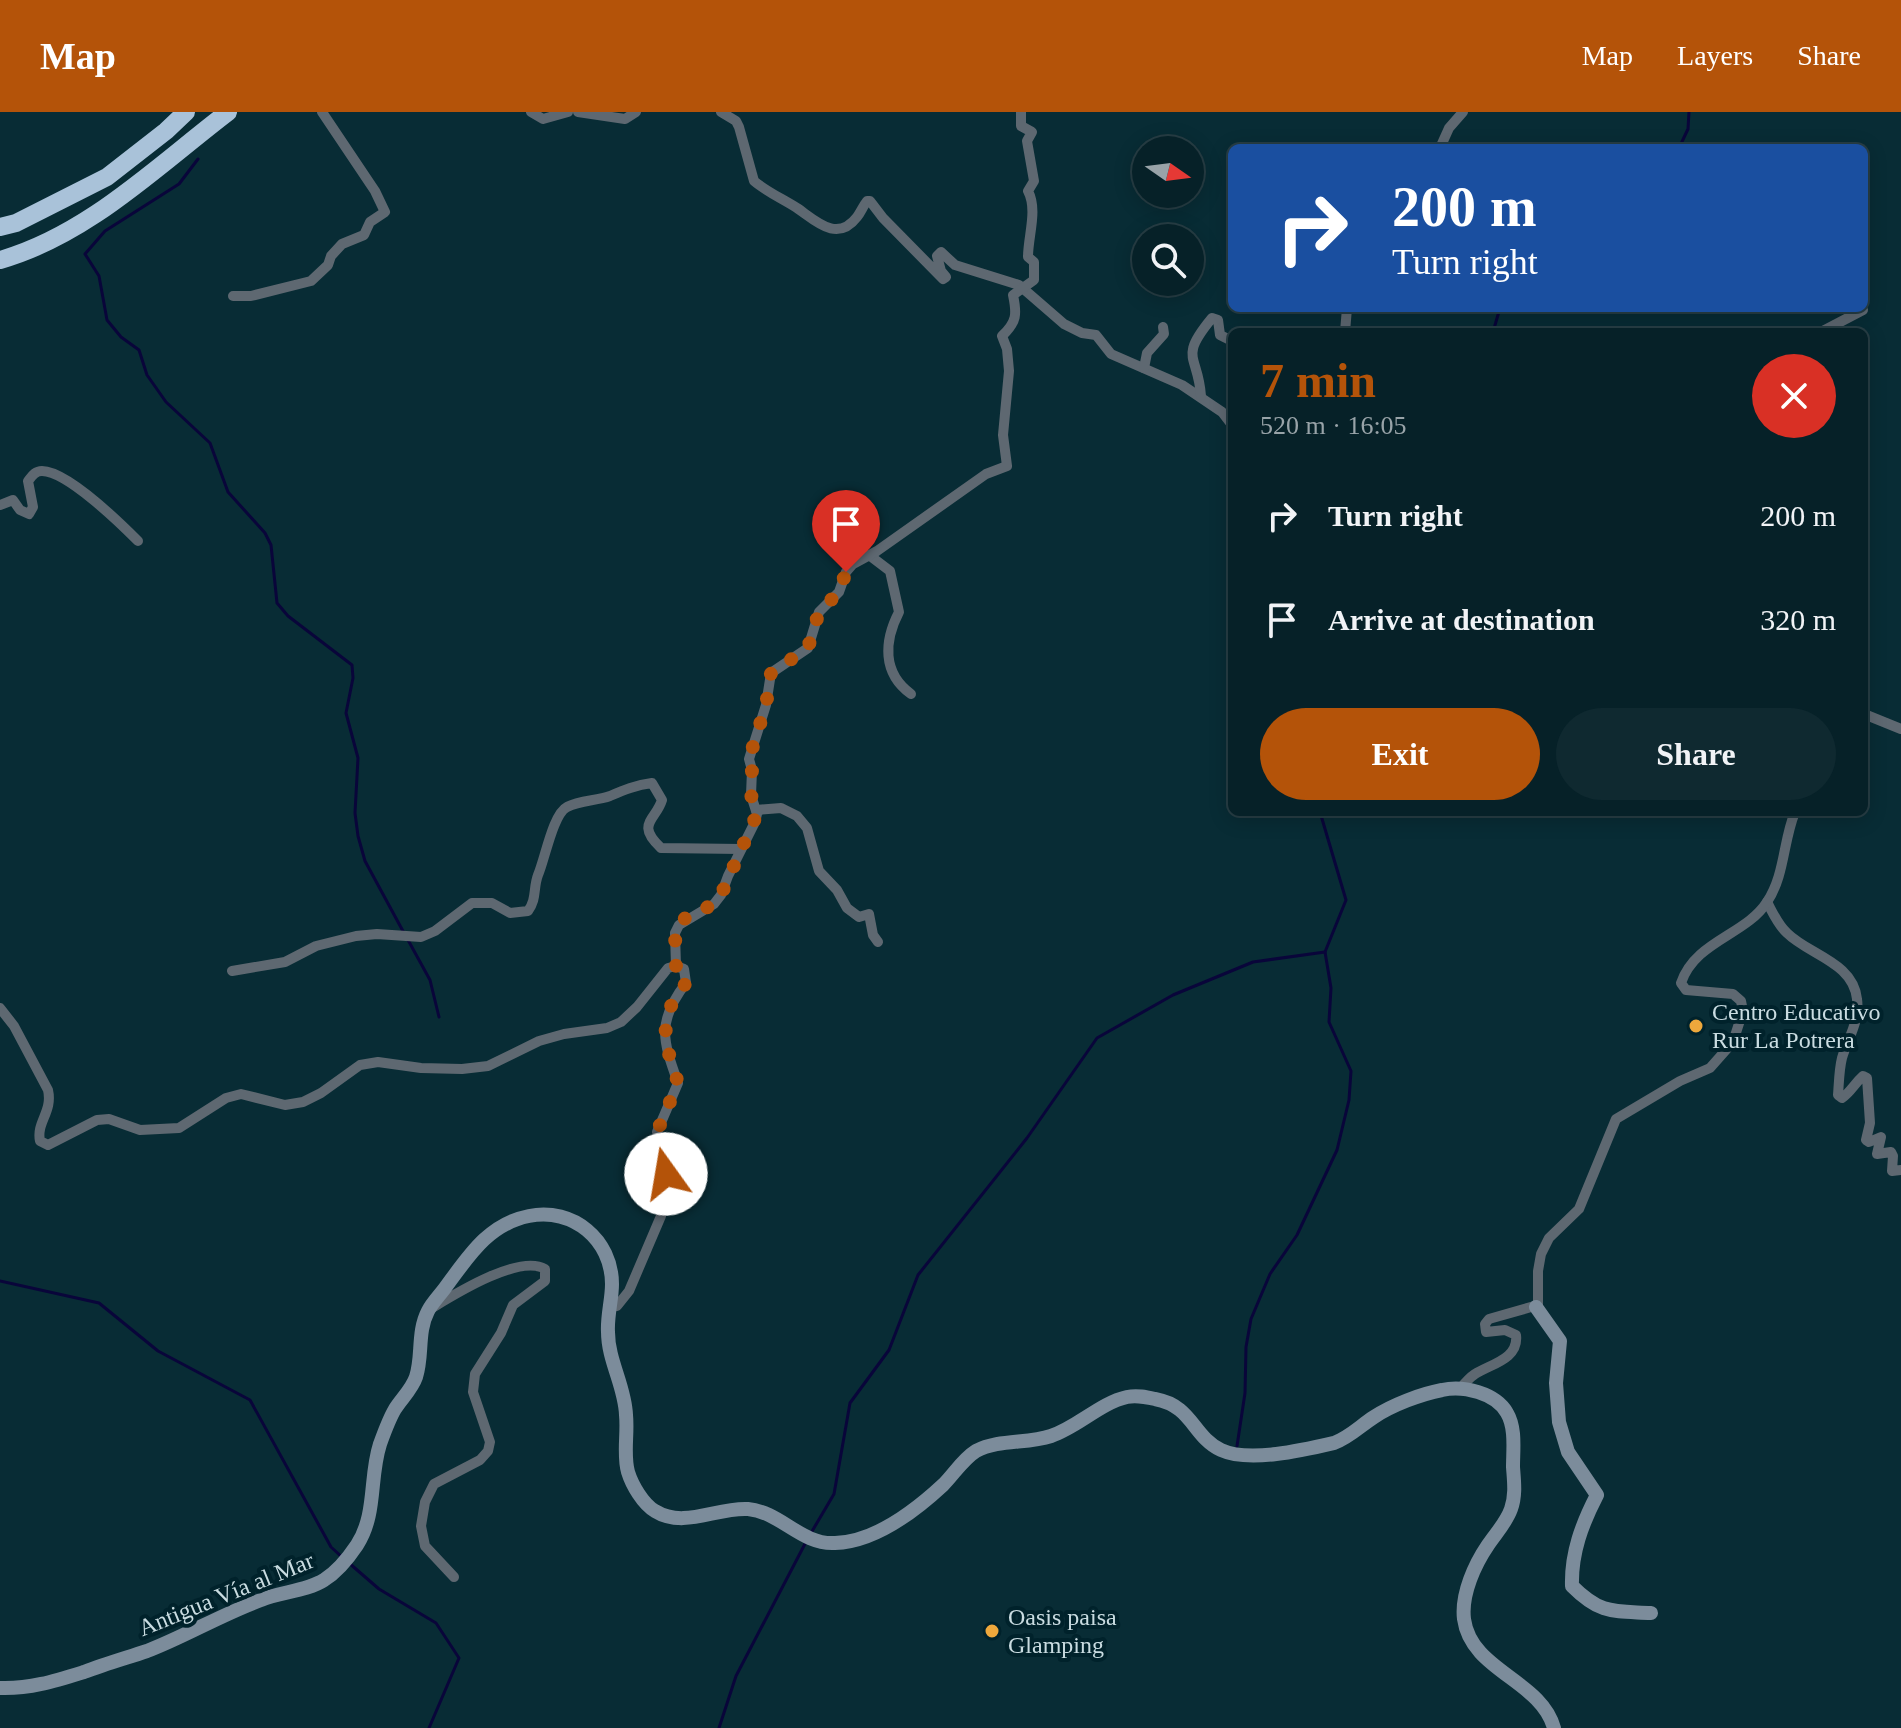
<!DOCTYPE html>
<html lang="en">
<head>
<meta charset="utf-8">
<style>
	:root { --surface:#062128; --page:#0f2930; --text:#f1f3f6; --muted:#98a3a8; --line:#273e45; --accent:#b45309 }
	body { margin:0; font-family:Georgia,serif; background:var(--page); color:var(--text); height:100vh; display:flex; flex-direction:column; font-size:30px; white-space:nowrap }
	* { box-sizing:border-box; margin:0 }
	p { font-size:26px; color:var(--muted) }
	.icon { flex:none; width:44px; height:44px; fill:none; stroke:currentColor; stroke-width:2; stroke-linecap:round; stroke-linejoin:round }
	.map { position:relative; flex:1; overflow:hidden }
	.side { position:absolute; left:1228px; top:216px; width:640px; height:488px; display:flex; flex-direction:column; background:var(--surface); border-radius:12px; box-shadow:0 4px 20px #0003,0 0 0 2px var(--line) }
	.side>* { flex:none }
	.banner { position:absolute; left:1228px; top:32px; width:640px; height:168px; border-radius:12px; box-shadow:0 4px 20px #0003,0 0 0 2px var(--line); background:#1a4fa0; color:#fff; overflow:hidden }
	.needle { width:52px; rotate:104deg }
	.fabs { position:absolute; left:1132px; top:24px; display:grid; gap:16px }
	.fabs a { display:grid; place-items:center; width:72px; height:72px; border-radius:50%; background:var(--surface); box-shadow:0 4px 20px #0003,0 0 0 2px var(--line); font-size:40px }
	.pin { position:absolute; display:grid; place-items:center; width:68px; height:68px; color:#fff; margin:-82px -34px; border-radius:50% 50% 50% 0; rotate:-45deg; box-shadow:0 0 8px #0007 }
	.pin .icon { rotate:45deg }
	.me { position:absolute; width:88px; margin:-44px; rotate:347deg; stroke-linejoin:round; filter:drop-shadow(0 0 6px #0008) }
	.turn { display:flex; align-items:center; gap:28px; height:168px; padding:0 32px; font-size:36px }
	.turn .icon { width:104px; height:104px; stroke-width:2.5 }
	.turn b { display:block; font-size:56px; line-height:68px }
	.round { display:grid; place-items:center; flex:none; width:84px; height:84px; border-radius:42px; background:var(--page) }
	.overview { display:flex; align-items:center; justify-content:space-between; height:136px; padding:0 32px }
	h1 { font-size:48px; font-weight:700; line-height:60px; color:var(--accent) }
	.primary-button { display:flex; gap:16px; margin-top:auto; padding:16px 32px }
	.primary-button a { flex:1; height:92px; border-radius:48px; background:var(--accent); color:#fff; font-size:32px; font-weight:700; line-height:92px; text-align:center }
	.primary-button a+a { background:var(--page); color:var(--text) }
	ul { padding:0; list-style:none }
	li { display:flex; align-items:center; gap:24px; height:104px; padding:0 32px }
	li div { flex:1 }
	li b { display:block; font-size:30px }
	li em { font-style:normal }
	header { display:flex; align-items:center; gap:48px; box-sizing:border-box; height:112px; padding:0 40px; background:var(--accent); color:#fff }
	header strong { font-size:38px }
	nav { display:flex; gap:44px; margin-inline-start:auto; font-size:28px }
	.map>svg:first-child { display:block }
</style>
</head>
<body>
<header>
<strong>Map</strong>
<nav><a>Map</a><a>Layers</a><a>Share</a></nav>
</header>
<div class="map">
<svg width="1901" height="1616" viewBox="0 0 1901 1616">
	<rect width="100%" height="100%" fill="#082c35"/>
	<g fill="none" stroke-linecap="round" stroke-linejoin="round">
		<g stroke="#09053a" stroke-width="3">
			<path d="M1679 36 1688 17 1689 0"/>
			<path d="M198 47 179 72 105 119 85 142 99 164 107 208 121 225 139 238 147 263 166 290 210 331 228 380 265 421 271 433 277 491 288 504 352 553 353 566 346 601 358 646 355 701 358 724 365 749 404 821"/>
			<path d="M1493 220 1500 196"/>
			<path d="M408 828 430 868 439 905"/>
			<path d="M0 1169 99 1191 158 1239 250 1288 331 1435 343 1446"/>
			<path d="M1237 1334 1245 1281 1246 1235 1251 1207 1270 1162 1297 1123 1337 1038 1349 988 1351 959 1329 910 1331 876 1325 840 1346 788 1320 700"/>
			<path d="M811 1421 834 1382 850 1291 889 1238 918 1163 1027 1026 1097 926 1173 883 1253 850 1325 840"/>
			<path d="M349 1451 379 1477 436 1511 459 1546 429 1616"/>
			<path d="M719 1616 736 1564 807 1428"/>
		</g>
		<g stroke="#5e6871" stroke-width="10">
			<path d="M531 0 543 7 568 0"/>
			<path d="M578 0 625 7 636 0"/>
			<path d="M721 0 736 9 739 15 754 69C767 80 783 87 797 96 816 109 837 131 857 105 861 100 863 94 867 89H870L883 106 943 167 946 165 941 159 937 144 941 140 955 153 1019 173 1064 212 1082 221 1096 223 1111 242 1182 273 1222 300 1232 313"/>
			<path d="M1440 36 1449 16 1463 0"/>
			<path d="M233 184H251L311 169 328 153 331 144 342 132 364 123 370 110 385 100 375 79 322 0"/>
			<path d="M1345 220 1347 196"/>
			<path d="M1821 220 1863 198"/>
			<path d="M1144 256 1147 241 1164 222 1163 215"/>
			<path d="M1201 284C1198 242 1178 247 1212 206L1218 208 1220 223 1232 229"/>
			<path d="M0 393 13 388 20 398 29 402 33 395 28 369C32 364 35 359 42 359 67 359 121 412 138 429"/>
			<path d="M869 443 890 459 899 500C884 529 882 561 911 582"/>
			<path d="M1864 602 1901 617"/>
			<path d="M756 698 781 696 797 704 807 716 819 759 837 778 847 796 859 805 869 802 873 823 878 830"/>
			<path d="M1767 790C1773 801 1778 813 1787 821 1809 843 1853 850 1857 887 1860 909 1848 926 1842 946 1839 958 1839 971 1838 983L1842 986C1850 981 1855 971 1863 964L1867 966 1870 1011 1866 1028 1869 1030 1881 1025 1877 1042 1891 1040 1893 1044 1892 1059 1901 1058"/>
			<path d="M676 854 675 821 679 813 714 792 721 783 728 764 755 710 757 702 751 683 752 658 749 647 766 593 771 561 808 536 819 500 839 480 846 460 853 452 877 439 986 362 1007 354 1003 323 1009 259 1007 237 1002 224C1017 210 1017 202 1013 183L1034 168V150L1028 145C1028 124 1038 98 1028 79L1034 69 1027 29 1032 20 1021 14V0"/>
			<path d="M232 859 285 850 316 834 356 824 377 822 421 825 435 819 472 791H492L510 801 528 799C537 787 533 776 538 763 545 747 553 702 567 695 580 688 596 689 610 684 624 678 636 673 652 671L662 688C656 708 635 712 661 736L741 737"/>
			<path d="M0 896 14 914 48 978C53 1000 36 1010 40 1029L48 1033 97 1008 109 1007 140 1018 179 1016 226 986 241 982 285 993 303 990 321 981 360 953 378 950 421 956 462 957 488 954 539 929 564 922 607 916 621 910 637 895 668 856 676 854 684 857 686 871C656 910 663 929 678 971L657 1020 666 1062 661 1104 629 1179 617 1194 608 1195"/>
			<path d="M432 1196C455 1182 519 1142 545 1157V1169L513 1193 501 1221 475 1262 473 1280 490 1330 488 1339 480 1348 434 1372 425 1390 421 1414 425 1434 454 1465"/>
			<path d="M1460 1277C1464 1272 1469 1266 1475 1262 1491 1252 1519 1247 1516 1223L1505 1218 1486 1220 1485 1212 1489 1207 1538 1193V1159L1541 1142 1549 1126 1579 1097 1616 1007 1680 969 1710 956 1733 930 1743 899 1741 889 1733 882 1686 878 1681 871C1695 829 1746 823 1767 790 1785 763 1783 729 1795 700"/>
		</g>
		<g stroke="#7c8c9b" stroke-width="14">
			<path d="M1536 1195 1560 1229 1556 1271 1559 1310 1568 1340 1597 1383C1582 1412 1571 1441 1572 1474 1601 1503 1614 1499 1651 1501"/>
			<path d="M0 1576C30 1577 55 1569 84 1560 105 1552 126 1546 147 1539 186 1524 222 1502 261 1488 280 1480 307 1479 324 1468 337 1460 349 1445 357 1433 377 1402 369 1366 380 1332 384 1321 389 1307 395 1297 402 1286 412 1277 416 1265 423 1244 417 1220 428 1199 432 1191 439 1184 445 1176 468 1145 488 1112 529 1104 573 1095 612 1128 612 1172 612 1188 607 1204 608 1220 608 1249 625 1274 626 1303 628 1322 623 1342 628 1360 632 1373 643 1392 655 1399 684 1417 717 1395 748 1397 781 1400 801 1433 835 1431 875 1430 915 1399 943 1373 954 1362 963 1347 976 1339 999 1327 1027 1332 1051 1324 1078 1315 1100 1291 1127 1285 1137 1283 1146 1285 1155 1287 1193 1294 1192 1324 1221 1338 1249 1351 1304 1338 1334 1331 1350 1325 1360 1314 1374 1305 1392 1293 1421 1282 1442 1278 1463 1273 1496 1281 1507 1301 1516 1316 1513 1338 1513 1355 1514 1369 1516 1383 1511 1397 1506 1411 1496 1421 1488 1433 1475 1452 1461 1482 1464 1507 1471 1559 1541 1568 1554 1616"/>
		</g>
		<g stroke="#a9c2d9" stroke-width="18">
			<path d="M0 115 16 111 107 65 166 19 186 0"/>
			<path d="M0 148C88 123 157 54 228 0"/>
		</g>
	</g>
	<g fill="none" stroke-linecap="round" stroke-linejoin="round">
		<path stroke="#b45309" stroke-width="14" stroke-dasharray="0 25.2" d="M666 1062 657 1020 678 971 664 926 672 890 686 871 684 857 676 854 675 821 679 813 684 807 714 792 721 783 757 702 751 683 752 658 749 647 766 593 771 561 808 536 819 500 839 480 846 460"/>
	</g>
	<g fill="#eea83c" stroke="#00222b" stroke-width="3">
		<circle cx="1696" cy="914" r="8"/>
		<circle cx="992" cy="1519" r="8"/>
	</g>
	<g text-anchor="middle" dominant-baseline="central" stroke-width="8" stroke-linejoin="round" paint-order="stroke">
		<g font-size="24" fill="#c9dce1" stroke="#00222b" text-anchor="start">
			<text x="1712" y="900">Centro Educativo<tspan x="1712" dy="28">Rur La Potrera</tspan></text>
			<text x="1008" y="1505">Oasis paisa<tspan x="1008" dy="28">Glamping</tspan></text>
		</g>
		<g font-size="24" fill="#c9dce1" stroke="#00222b">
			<text transform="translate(226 1482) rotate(-22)">Antigua Vía al Mar</text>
		</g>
	</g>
</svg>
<div class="fabs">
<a><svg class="needle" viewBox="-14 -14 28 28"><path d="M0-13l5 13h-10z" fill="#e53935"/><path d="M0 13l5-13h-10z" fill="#98a3a8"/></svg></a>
<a><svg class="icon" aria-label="search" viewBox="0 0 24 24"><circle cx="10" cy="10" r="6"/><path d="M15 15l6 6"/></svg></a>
</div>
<div class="pin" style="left:846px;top:460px;background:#d93025"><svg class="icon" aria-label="arrive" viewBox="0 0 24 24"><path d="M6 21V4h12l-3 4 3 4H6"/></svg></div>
<svg class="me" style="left:666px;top:1062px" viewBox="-20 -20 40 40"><circle r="19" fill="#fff"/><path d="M0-13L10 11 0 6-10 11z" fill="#b45309"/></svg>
<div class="banner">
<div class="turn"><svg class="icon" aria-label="right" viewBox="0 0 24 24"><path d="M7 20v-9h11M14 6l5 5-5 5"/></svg><div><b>200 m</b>Turn right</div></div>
</div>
<section class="side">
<div class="overview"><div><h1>7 min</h1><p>520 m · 16:05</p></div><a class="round" style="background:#d93025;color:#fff"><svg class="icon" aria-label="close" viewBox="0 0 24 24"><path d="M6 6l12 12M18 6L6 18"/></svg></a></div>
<ul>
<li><svg class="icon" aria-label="right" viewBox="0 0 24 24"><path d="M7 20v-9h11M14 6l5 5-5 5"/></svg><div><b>Turn right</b></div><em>200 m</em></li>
<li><svg class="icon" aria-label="arrive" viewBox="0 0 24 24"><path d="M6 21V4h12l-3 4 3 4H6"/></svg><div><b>Arrive at destination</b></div><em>320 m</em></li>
</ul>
<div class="primary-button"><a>Exit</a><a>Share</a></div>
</section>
</div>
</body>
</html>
